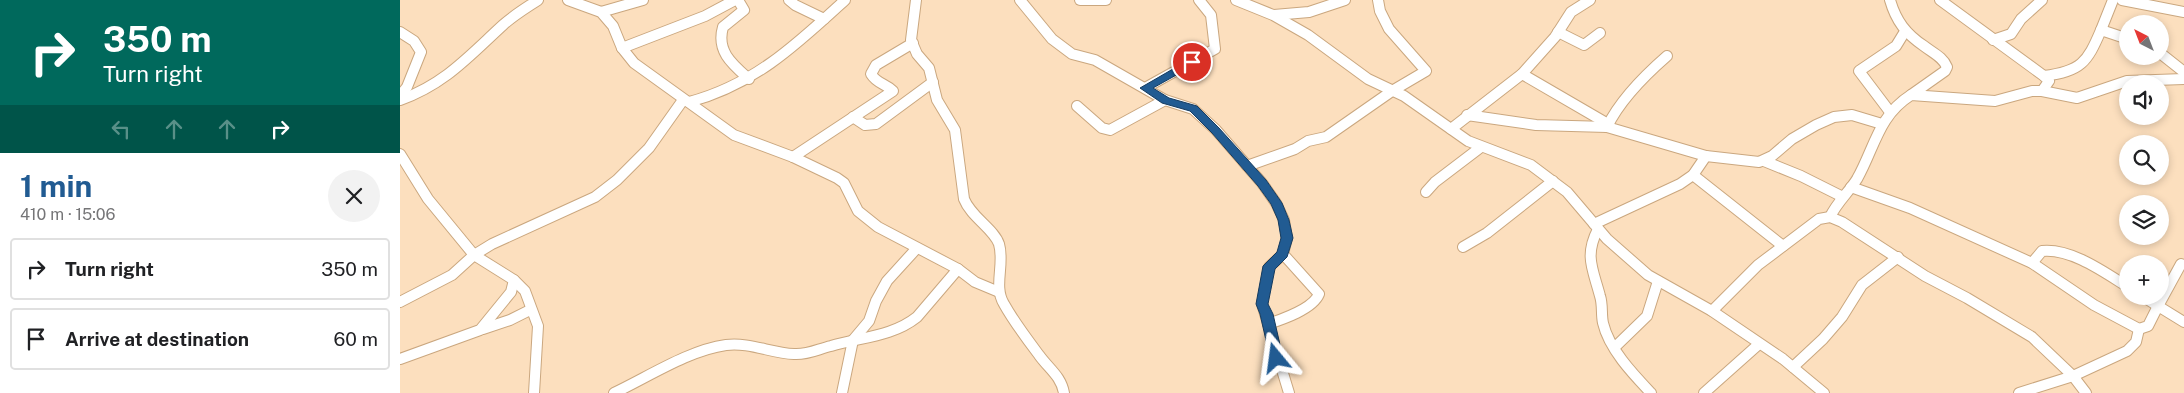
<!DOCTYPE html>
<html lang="en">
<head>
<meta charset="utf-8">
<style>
	:root { --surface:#fff; --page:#f2f2f2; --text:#202124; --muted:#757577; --line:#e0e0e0; --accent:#215b92 }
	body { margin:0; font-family:"Public Sans",sans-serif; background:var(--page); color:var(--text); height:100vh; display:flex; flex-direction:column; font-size:19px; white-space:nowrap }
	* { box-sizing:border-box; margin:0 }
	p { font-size:16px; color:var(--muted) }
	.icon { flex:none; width:28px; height:28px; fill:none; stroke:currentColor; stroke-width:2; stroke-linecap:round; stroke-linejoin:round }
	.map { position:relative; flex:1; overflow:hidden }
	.drawer { display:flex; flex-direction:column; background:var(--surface); width:400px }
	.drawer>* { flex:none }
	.hud { background:#00695c; color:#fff; overflow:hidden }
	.needle { width:32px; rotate:318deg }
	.buttons { position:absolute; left:1719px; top:15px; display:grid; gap:10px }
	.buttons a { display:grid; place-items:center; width:50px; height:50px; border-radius:50%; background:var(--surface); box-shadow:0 2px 8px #0003; font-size:25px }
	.pin { position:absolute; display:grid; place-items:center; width:42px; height:42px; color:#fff; margin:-21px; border:2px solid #fff; border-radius:50%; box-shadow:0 1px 5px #0007 }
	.me { position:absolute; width:55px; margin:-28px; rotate:344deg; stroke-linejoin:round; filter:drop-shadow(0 0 4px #0008) }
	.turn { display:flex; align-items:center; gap:18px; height:105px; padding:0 20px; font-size:22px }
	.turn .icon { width:65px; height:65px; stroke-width:2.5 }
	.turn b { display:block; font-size:35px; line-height:42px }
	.lanes { display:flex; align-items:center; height:48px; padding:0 20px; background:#0003; justify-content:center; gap:25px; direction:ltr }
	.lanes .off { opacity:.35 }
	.round { display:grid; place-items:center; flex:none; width:52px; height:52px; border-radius:26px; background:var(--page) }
	.overview { display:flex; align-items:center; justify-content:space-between; height:85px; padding:0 20px }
	h1 { font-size:30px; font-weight:700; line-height:38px; color:var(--accent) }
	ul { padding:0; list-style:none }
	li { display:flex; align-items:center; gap:15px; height:62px; margin:0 10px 8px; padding:0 10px; border:2px solid var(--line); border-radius:5px }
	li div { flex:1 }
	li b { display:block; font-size:19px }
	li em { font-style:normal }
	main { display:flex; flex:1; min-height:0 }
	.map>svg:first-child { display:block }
</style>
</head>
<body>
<main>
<section class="drawer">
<div class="hud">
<div class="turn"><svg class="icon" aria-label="right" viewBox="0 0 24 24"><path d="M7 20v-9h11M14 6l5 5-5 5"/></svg><div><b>350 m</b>Turn right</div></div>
<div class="lanes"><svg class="icon off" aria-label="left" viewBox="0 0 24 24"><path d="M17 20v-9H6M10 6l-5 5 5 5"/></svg><svg class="icon off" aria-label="ahead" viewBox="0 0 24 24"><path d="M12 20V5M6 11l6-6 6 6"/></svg><svg class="icon off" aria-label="ahead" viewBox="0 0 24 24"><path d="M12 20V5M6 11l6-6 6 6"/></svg><svg class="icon" aria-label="right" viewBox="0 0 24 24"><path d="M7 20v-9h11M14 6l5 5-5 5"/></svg></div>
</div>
<div class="overview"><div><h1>1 min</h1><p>410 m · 15:06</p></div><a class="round"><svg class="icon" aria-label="close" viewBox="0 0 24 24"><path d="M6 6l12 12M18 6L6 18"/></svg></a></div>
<ul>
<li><svg class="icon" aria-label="right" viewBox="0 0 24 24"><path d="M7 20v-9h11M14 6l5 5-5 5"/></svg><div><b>Turn right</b></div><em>350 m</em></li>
<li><svg class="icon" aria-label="arrive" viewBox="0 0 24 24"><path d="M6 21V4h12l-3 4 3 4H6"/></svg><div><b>Arrive at destination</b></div><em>60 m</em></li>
</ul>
</section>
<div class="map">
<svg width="1784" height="393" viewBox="0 0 1784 393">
	<rect width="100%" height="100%" fill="#fcdfbe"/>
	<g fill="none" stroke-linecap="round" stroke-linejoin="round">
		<defs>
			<g id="street">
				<path d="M168 0 201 12 213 26 222 48 234 63 334 135 393 157 437 178 444 183 458 211 478 227 558 269 575 282 599 292"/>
				<path d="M338 0 344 10 323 27C316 51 332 64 349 79"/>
				<path d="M389 0 395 5 424 19"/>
				<path d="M516 0 511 40 517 54 529 68 537 100 555 130 564 199C571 217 594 229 599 244 605 264 593 286 604 304 614 322 627 339 639 355 649 369 661 376 664 393"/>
				<path d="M620 0 652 39 672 54 695 60 765 100 793 109 816 130 862 183 876 203 884 220 887 238 883 254 869 267 862 304 889 393"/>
				<path d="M680 0H706"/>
				<path d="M836 0 873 15 908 35 968 79 1004 96 1068 141 1131 165 1167 192 1207 239 1248 275 1312 311 1383 359 1424 393"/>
				<path d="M1490 0C1496 21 1506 34 1524 46 1533 53 1543 57 1547 67L1545 71 1511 95"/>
				<path d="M1540 0 1644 76 1649 81 1642 91"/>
				<path d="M1722 0 1784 12"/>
				<path d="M201 12 243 0"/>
				<path d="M874 15 909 12 945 0"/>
				<path d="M1701 30 1713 0"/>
				<path d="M0 32 14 41 21 52 7 87 0 96"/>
				<path d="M1158 32 1184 45 1200 33"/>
				<path d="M1593 40 1611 34 1621 19 1642 0"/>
				<path d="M222 48 305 16 335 0"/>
				<path d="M1760 53 1784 72"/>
				<path d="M1122 74 1208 124"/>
				<path d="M1644 76C1681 71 1687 63 1701 30L1728 39"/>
				<path d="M745 88 815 49 811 15 799 0"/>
				<path d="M0 100C45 84 69 56 103 25 114 15 126 8 138 0"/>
				<path d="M289 102C354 85 397 44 445 0"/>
				<path d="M677 106 702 128 710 130 765 100"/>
				<path d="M1490 112 1459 71 1496 46 1504 33"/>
				<path d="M1067 115 1136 125 1207 127 1306 156 1359 162 1372 156 1392 139 1416 125 1434 117 1452 115 1482 124"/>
				<path d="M453 117 465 125 476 124 533 82"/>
				<path d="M1207 127C1220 100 1244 76 1267 56"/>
				<path d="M1051 129 1122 74 1155 37 1171 12 1190 0"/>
				<path d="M0 154 28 199 74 255 114 280 125 291 138 326 134 393"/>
				<path d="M393 157 493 91C485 83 477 84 471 74L476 65 513 43"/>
				<path d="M1364 161 1401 176 1441 196"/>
				<path d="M847 166 895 149 908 141 926 137 992 91 1026 71 989 29 980 11 978 0"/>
				<path d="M1293 175 1383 246"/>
				<path d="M1451 187 1510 208 1632 263 1694 305 1739 329 1748 326 1758 306 1784 322"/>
				<path d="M1026 192 1035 182 1081 147"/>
				<path d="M1430 217C1437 202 1449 192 1457 179 1475 147 1478 116 1511 95L1595 101 1632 91H1642L1677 98 1727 81 1784 79"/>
				<path d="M1194 224 1280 184 1293 175 1306 156"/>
				<path d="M1198 229C1184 256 1193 269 1200 296 1203 305 1201 314 1203 323 1209 349 1233 374 1251 393"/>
				<path d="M1063 247 1087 233 1153 181"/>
				<path d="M1632 263 1642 251C1671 248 1704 272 1728 287"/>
				<path d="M1742 296 1758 306 1781 264"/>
				<path d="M0 302 52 275 74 255 92 244 195 197 217 180 249 148 283 100"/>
				<path d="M1312 311 1358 265 1419 219 1430 217 1442 222 1525 276 1567 298 1632 337 1673 376 1686 393"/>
				<path d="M868 324C883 319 913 309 919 294L883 254"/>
				<path d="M83 329 110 320 130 310"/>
				<path d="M1215 347 1247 316 1258 281"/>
				<path d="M0 359 80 330 111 292 114 280"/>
				<path d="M1393 367 1423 339 1442 317 1462 285 1498 257"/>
				<path d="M214 393C248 377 289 350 326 345 349 342 371 353 394 354 408 355 418 349 431 346 460 337 492 337 517 317L558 269"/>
				<path d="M442 393 453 340 469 321 476 301 487 281 517 248"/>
				<path d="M1304 393 1359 344"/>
				<path d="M1619 393 1673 376 1727 351 1736 342 1739 329"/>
			</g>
		</defs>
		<use href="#street" stroke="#caa77f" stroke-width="12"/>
		<use href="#street" stroke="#fff" stroke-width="10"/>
	</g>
	<path fill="#215b92" stroke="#153b5f" d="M792 58 797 62 796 64 753 88 769 98 797 106 819 128 866 180 882 203 889 220 893 238 887 257 875 269 868 304 873 314 883 358 881 362 876 364 872 362 870 358 860 314 856 304 863 266 877 252 881 238 878 220 871 204 858 186 812 133 790 111 762 103 740 88Z"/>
</svg>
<div class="buttons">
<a><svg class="needle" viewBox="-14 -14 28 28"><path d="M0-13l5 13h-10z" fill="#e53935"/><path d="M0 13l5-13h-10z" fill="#757577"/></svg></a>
<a><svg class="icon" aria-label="sound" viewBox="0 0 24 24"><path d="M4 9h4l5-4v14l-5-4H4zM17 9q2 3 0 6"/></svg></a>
<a><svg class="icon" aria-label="search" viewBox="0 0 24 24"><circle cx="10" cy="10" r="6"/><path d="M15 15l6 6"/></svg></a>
<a><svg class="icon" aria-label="layers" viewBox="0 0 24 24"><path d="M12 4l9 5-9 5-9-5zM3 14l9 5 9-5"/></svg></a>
<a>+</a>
</div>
<div class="pin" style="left:792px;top:62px;background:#d93025"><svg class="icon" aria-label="arrive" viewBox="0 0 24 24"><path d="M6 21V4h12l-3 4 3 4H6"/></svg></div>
<svg class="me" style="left:876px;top:358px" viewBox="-20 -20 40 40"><path d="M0-17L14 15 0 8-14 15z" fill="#215b92" stroke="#fff" stroke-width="4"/></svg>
</div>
</main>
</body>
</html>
